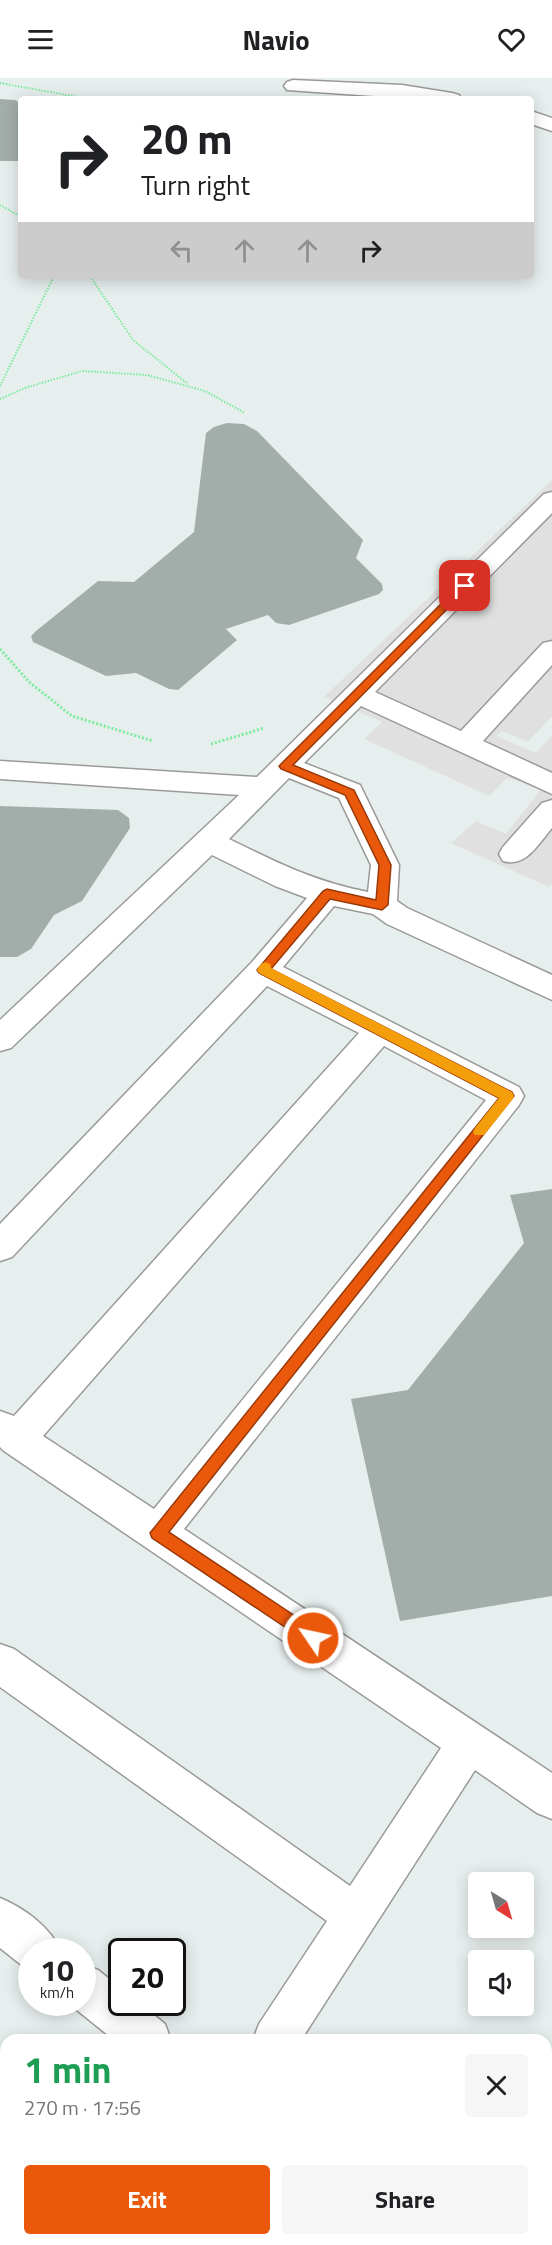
<!DOCTYPE html>
<html lang="en">
<head>
<meta charset="utf-8">
<style>
	:root { --surface:#fff; --page:#f6f6f6; --text:#202124; --muted:#757577; --accent:#ea580c }
	body { margin:0; font-family:"Titillium Web",sans-serif; background:var(--page); color:var(--text); height:100vh; display:flex; flex-direction:column; font-size:22px; white-space:nowrap }
	* { box-sizing:border-box; margin:0 }
	p { font-size:20px; color:var(--muted) }
	.icon { flex:none; width:33px; height:33px; fill:none; stroke:currentColor; stroke-width:2; stroke-linecap:round; stroke-linejoin:round }
	.map { position:relative; flex:1; overflow:hidden }
	.details { position:absolute; left:0px; top:1956px; width:552px; height:212px; display:flex; flex-direction:column; background:var(--surface); border-radius:18px 18px 0 0; box-shadow:0 3px 15px #0003 }
	.details>* { flex:none }
	.top-card { position:absolute; left:18px; top:18px; width:516px; height:183px; border-radius:6px; box-shadow:0 3px 15px #0003; background:#fff; color:var(--text); overflow:hidden }
	.needle { width:39px; rotate:143deg }
	.tools { position:absolute; left:468px; top:1794px; display:grid; gap:12px }
	.tools a { display:grid; place-items:center; width:66px; height:66px; border-radius:6px; background:var(--surface); box-shadow:0 3px 15px #0003; font-size:30px }
	.speed { position:absolute; left:18px; top:1860px; display:flex; gap:12px; font-size:30px; font-weight:700; text-align:center }
	.speed>* { display:grid; place-content:center; width:78px; height:78px; border-radius:50%; background:var(--surface); box-shadow:0 3px 15px #0003; line-height:1 }
	.speed small { font-size:15px; font-weight:400 }
	.speed .limit { border:3px solid #111; border-radius:9px; background:#fff; color:#111 }
	.pin { position:absolute; display:grid; place-items:center; width:51px; height:51px; color:#fff; margin:-26px; border-radius:12px; box-shadow:0 3px 9px #0006 }
	.me { position:absolute; width:66px; margin:-33px; rotate:304deg; stroke-linejoin:round; filter:drop-shadow(0 0 4px #0008) }
	.turn { display:flex; align-items:center; gap:21px; height:126px; padding:0 24px; font-size:27px }
	.turn .icon { width:78px; height:78px; stroke-width:2.5 }
	.turn b { display:block; font-size:42px; line-height:51px }
	.lanes { display:flex; align-items:center; height:57px; padding:0 24px; background:#0003; justify-content:center; gap:30px; direction:ltr }
	.lanes .off { opacity:.35 }
	.round { display:grid; place-items:center; flex:none; width:63px; height:63px; border-radius:6px; background:var(--page) }
	.headline { display:flex; align-items:center; justify-content:space-between; height:102px; padding:0 24px }
	h1 { font-size:36px; font-weight:700; line-height:45px; color:#1e9e55 }
	.cta { display:flex; gap:12px; margin-top:auto; padding:12px 24px }
	.cta a { flex:1; height:69px; border-radius:6px; background:var(--accent); color:#fff; font-size:24px; font-weight:700; line-height:69px; text-align:center }
	.cta a+a { background:var(--page); color:var(--text) }
	header { display:flex; justify-content:space-between; align-items:center; height:78px; padding:0 24px; background:var(--surface); font-size:27px; font-weight:700 }
	.map>svg:first-child { display:block }
</style>
</head>
<body>
<header><svg class="icon" aria-label="menu" viewBox="0 0 24 24"><path d="M4 6h16M4 12h16M4 18h16"/></svg>Navio<svg class="icon" aria-label="heart" viewBox="0 0 24 24"><path d="M12 20l-8-8c-3-5 5-10 8-4 3-6 11-1 8 4z"/></svg></header>
<div class="map">
<svg width="552" height="2167" viewBox="0 0 552 2167">
	<rect width="100%" height="100%" fill="#e7efee"/>
	<path fill="#e0e0e0" d="M552 402V638L528 664 502 653 496 658 536 675 552 657V806L549 809 451 765 476 743 506 756 541 711 507 700 489 718 364 661 382 644 324 619Z"/>
	<g fill="#a3adaa">
		<path d="M0 21 15 22 20 25 21 83H0Z"/>
		<path d="M227 345 244 346 257 353 363 462 356 480 382 506 383 512 379 516 289 547 276 545 268 537 226 551 237 562 178 612 169 611 136 595 106 598 33 564 31 558 36 553 98 503 134 504 194 454 206 355 214 349Z"/>
		<path d="M0 728 118 732 129 740 130 750 82 823 54 837 31 871 17 879H0Z"/>
		<path d="M552 1111V1518L400 1543 351 1321 408 1312 524 1165 510 1117Z"/>
	</g>
	<g fill="none" stroke-linecap="round" stroke-linejoin="round">
		<defs>
			<g id="minor">
				<path d="M293 2 402 7 452 15 459 17 461 21H417L287 12 284 8 287 4Z"/>
				<path d="M531 33 552 40V53L531 46Z"/>
				<path d="M552 414V435L375 614 461 653 543 565 552 563V587L483 663 552 695V716L361 628 304 685 360 707 399 787 397 823 407 830 552 897V922L387 846 373 836 334 828 283 889 519 1009 524 1018 519 1027 184 1451 552 1695V1741L537 1735 475 1692 301 1962H253L259 1946 327 1843 0 1609V1566L14 1571 350 1808 441 1670 4 1373 0 1369V1333L14 1338 359 955 267 908 12 1179 0 1183V1146L252 884 307 820 275 808 212 777 11 970 0 973V942L239 717 0 701V683L257 699 544 416ZM289 700 339 720 371 787 368 814C313 803 278 785 229 761ZM384 968 486 1022 154 1431 43 1358Z"/>
				<path d="M552 722V750C538 766 526 790 503 783L499 776 503 769 542 725Z"/>
				<path d="M0 1820C24 1830 51 1849 61 1874H32V1893L24 1889 0 1870Z"/>
				<path d="M82 1886 98 1892 122 1911V1924H138L165 1946 171 1962H114L67 1924H82Z"/>
				<path d="M552 1983V2038L546 2041V1986Z"/>
				<path d="M0 2107 6 2110V2160L0 2157Z"/>
				<path d="M11 2162H63L65 2167H13Z"/>
				<path d="M120 2162H169L167 2167H118Z"/>
				<path d="M450 2162H499L497 2167H448Z"/>
			</g>
		</defs>
		<use href="#minor" stroke="#9a9a9a" stroke-width="3"/>
		<g stroke="#7ceb9d" stroke-width="2" stroke-dasharray="1.5 1.5" stroke-linecap="butt">
			<path d="M0 5 89 21"/>
			<path d="M0 127 21 139"/>
			<path d="M90 198 133 262 188 306"/>
			<path d="M0 308 54 198"/>
			<path d="M0 321 25 310 82 293 147 297 205 313 245 335"/>
		</g>
		<g stroke="#7ceb9d" stroke-width="3" stroke-dasharray="2 2" stroke-linecap="butt">
			<path d="M0 571 29 604 72 638 153 663"/>
			<path d="M211 666 264 650"/>
		</g>
		<use href="#minor" fill="#fff" fill-rule="evenodd"/>
	</g>
	<path fill="#ea580c" stroke="#983908" stroke-width="1.5" d="M465 505 468 506V510L293 687 354 712 391 787 388 827 382 832 330 821 271 891 512 1014 514 1018 169 1454 319 1554 321 1560 319 1565 313 1568 152 1460 150 1455 499 1020 259 895 257 892 323 813 327 811 376 822 379 787 345 717 281 691 279 688 461 506Z"/>
	<path fill="#f59e0b" d="M265 884 270 886 271 890 512 1014 514 1018 512 1022 484 1057H475L473 1054 475 1050 499 1020 259 895 257 892 261 886Z"/>
</svg>
<div class="tools">
<a><svg class="needle" viewBox="-14 -14 28 28"><path d="M0-13l5 13h-10z" fill="#e53935"/><path d="M0 13l5-13h-10z" fill="#757577"/></svg></a>
<a><svg class="icon" aria-label="sound" viewBox="0 0 24 24"><path d="M4 9h4l5-4v14l-5-4H4zM17 9q2 3 0 6"/></svg></a>
</div>
<div class="speed"><div>10<small>km/h</small></div><div class="limit">20</div></div>
<div class="pin" style="left:465px;top:508px;background:#d93025"><svg class="icon" aria-label="arrive" viewBox="0 0 24 24"><path d="M6 21V4h12l-3 4 3 4H6"/></svg></div>
<svg class="me" style="left:313px;top:1560px" viewBox="-20 -20 40 40"><circle r="17" fill="#ea580c" stroke="#fff" stroke-width="3"/><path d="M0-11L8 9 0 5-8 9z" fill="#fff"/></svg>
<div class="top-card">
<div class="turn"><svg class="icon" aria-label="right" viewBox="0 0 24 24"><path d="M7 20v-9h11M14 6l5 5-5 5"/></svg><div><b>20 m</b>Turn right</div></div>
<div class="lanes"><svg class="icon off" aria-label="left" viewBox="0 0 24 24"><path d="M17 20v-9H6M10 6l-5 5 5 5"/></svg><svg class="icon off" aria-label="ahead" viewBox="0 0 24 24"><path d="M12 20V5M6 11l6-6 6 6"/></svg><svg class="icon off" aria-label="ahead" viewBox="0 0 24 24"><path d="M12 20V5M6 11l6-6 6 6"/></svg><svg class="icon" aria-label="right" viewBox="0 0 24 24"><path d="M7 20v-9h11M14 6l5 5-5 5"/></svg></div>
</div>
<section class="details">
<div class="headline"><div><h1>1 min</h1><p>270 m · 17:56</p></div><a class="round"><svg class="icon" aria-label="close" viewBox="0 0 24 24"><path d="M6 6l12 12M18 6L6 18"/></svg></a></div>
<div class="cta"><a>Exit</a><a>Share</a></div>
</section>
</div>
</body>
</html>
